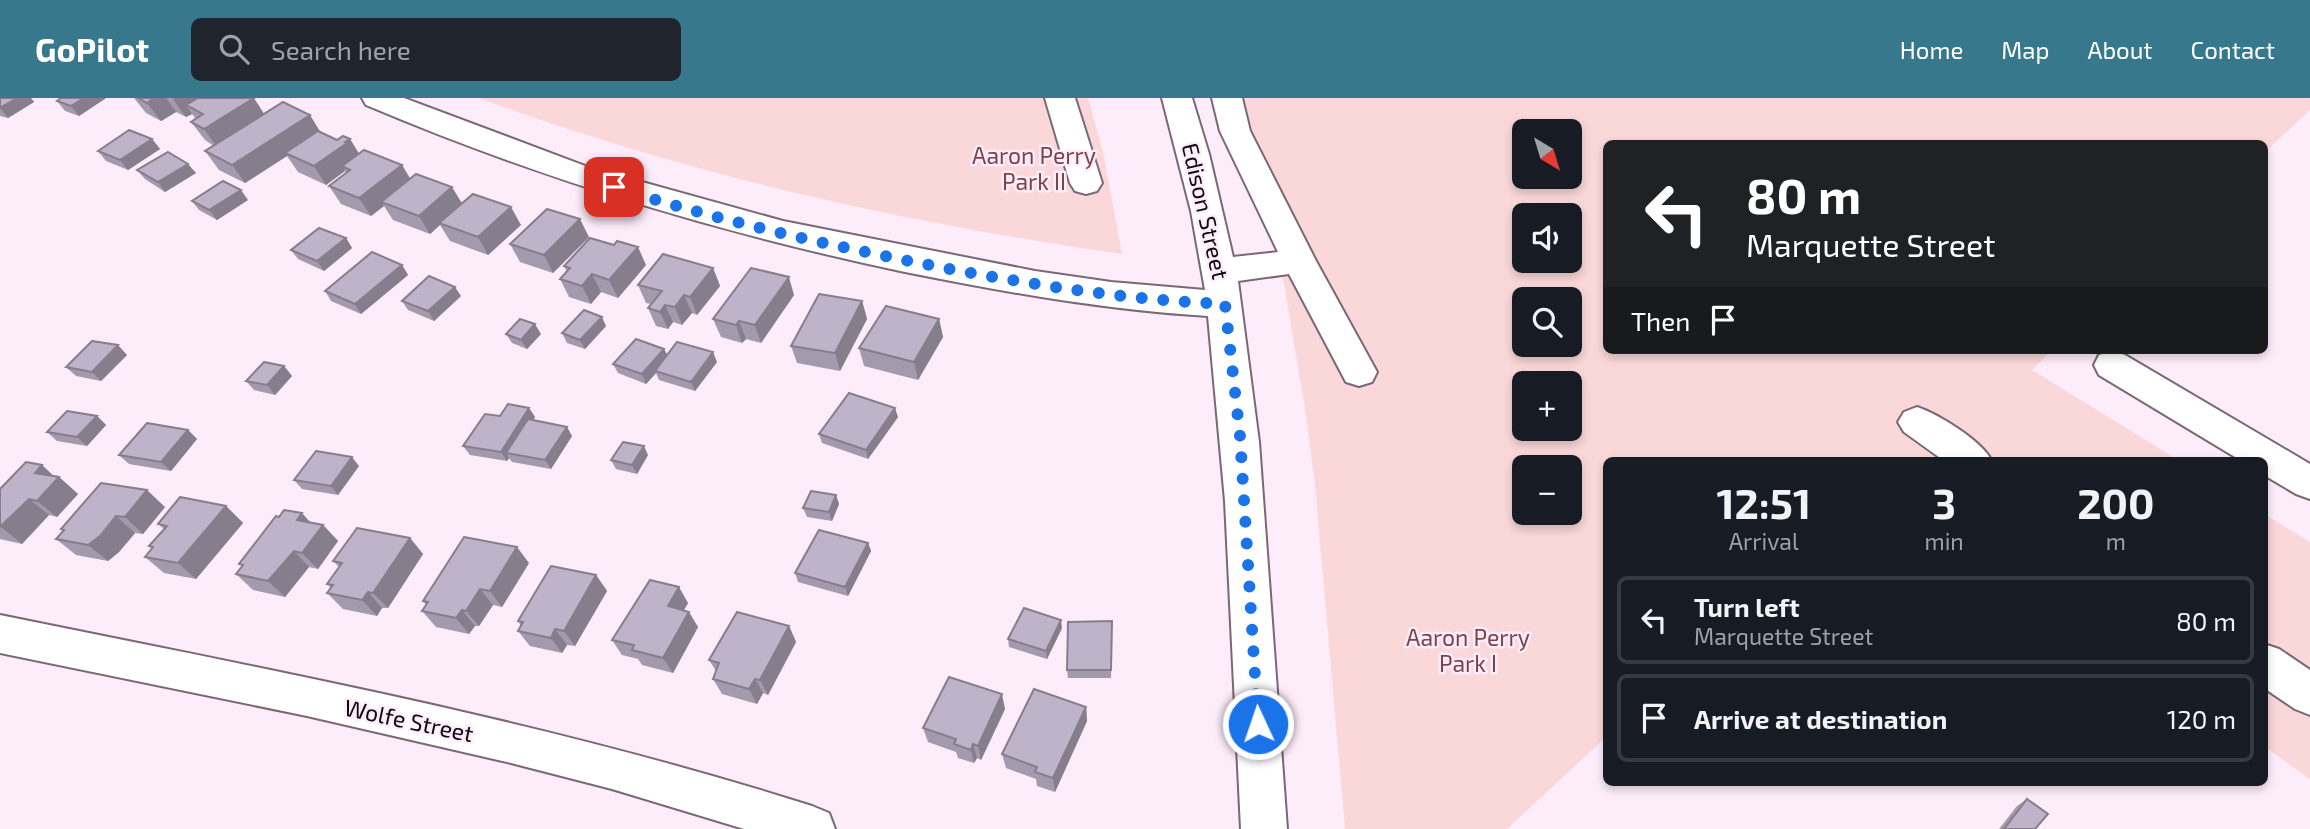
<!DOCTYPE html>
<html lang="en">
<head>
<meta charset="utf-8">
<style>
	:root { --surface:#171b24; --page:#20242c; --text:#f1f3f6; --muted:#9ea1a6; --line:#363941; --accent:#38788c }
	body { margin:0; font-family:"Exo 2",sans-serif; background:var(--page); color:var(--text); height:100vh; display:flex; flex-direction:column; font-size:26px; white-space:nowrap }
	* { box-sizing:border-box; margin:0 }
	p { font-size:23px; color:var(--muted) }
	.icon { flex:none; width:38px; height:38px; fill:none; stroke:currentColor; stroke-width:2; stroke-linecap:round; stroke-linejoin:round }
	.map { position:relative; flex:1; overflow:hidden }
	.side { position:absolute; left:1603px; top:359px; width:665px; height:329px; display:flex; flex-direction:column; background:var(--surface); border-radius:10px; box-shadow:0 4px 10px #0003 }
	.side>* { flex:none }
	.hud { position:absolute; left:1603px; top:42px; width:665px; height:214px; border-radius:10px; box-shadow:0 4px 10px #0003; background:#202124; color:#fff; overflow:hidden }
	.needle { width:46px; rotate:142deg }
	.tools { position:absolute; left:1512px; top:21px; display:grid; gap:14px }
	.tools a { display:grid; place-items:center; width:70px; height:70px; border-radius:10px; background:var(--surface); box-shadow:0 4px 10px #0003; font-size:35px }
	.pin { position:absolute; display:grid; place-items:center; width:60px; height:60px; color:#fff; margin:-30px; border-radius:14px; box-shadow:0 4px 10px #0006 }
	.me { position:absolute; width:77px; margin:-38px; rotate:357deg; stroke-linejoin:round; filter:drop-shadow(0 0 5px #0008) }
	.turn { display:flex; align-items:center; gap:24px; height:147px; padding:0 28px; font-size:32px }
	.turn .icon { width:91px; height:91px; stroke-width:2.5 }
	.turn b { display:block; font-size:49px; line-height:60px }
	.then { display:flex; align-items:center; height:66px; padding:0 28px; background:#0003; gap:14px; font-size:26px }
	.eta { display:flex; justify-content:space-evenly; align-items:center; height:119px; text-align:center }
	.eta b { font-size:42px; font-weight:700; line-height:49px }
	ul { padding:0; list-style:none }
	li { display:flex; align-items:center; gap:21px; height:88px; margin:0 14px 10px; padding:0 14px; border:4px solid var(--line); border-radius:10px }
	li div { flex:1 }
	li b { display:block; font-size:26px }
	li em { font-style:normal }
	header { display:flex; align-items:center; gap:42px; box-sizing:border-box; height:98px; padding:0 35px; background:var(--accent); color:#fff }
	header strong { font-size:33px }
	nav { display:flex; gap:38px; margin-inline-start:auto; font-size:24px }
	.search { width:490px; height:63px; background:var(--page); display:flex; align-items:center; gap:18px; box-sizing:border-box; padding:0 24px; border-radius:10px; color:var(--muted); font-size:26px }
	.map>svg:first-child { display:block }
</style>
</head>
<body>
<header>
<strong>GoPilot</strong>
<div class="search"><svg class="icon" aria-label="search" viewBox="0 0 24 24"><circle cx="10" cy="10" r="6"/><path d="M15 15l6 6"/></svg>Search here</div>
<nav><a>Home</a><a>Map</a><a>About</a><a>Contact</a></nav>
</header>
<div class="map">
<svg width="2310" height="731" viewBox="0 0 2310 731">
	<rect width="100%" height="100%" fill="#fdecfa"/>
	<g fill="#fad7d8" fill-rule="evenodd">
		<path d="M479 0H1088L1103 54 1122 156C902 124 687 77 479 0Z"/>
		<path d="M1231 0H2310V12L2265 54 2264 46H1606V252H2052L2032 272 2178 362H1606V639L1507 731H1345L1315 386 1304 304 1284 186 1258 79ZM1524 33H1570V79H1524ZM1524 117H1570V163H1524ZM1524 201H1570V247H1524ZM1524 285H1570V331H1524ZM1524 369H1570V415H1524Z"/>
		<path d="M2264 416 2310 444V681L2265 649Z"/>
	</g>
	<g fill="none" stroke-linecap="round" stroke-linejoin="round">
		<defs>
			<g id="minor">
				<path d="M362 0H404L588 69 783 123 1035 173 1111 184 1205 192 1191 113 1162 0H1192L1209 56 1233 159 1278 154 1220 33 1212 0H1242L1250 33 1316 163 1377 274 1372 284 1359 288 1346 284 1289 176 1238 183 1259 344 1287 731H1241L1225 403 1208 218C1106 212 1005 194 905 174 720 135 541 81 366 7Z"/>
				<path d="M1045 0H1075L1102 85 1097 93 1086 96 1075 93 1070 85Z"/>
				<path d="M2112 253 2125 257 2310 366V401L2296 396 2264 377V362H2240L2099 277 2094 267 2099 257Z"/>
				<path d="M1917 309C1938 316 1982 343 1991 362H1943L1904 334 1898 324 1904 314Z"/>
				<path d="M0 517C275 573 545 623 812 708L829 715 835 731H744L612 691 511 665 307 618 0 555Z"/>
				<path d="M2264 546 2279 551 2310 572V617L2295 611 2264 590Z"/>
			</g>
		</defs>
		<use href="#minor" stroke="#7a6777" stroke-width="4"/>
		<use href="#minor" fill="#fff" fill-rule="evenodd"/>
	</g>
	<g fill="#a49aad">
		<path d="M0 0H31L34 4 8 20 0 18Z"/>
		<path d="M106 0 79 18 65 13 57 3Z"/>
		<path d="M134 0H253L264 16 321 34 337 42 350 41 359 56 402 67 410 80 462 105 521 127 488 157 450 143 440 127 430 136 393 122 384 108 371 118 341 106 329 88 346 75 345 73 326 87 298 74 287 58 245 85 219 72 205 53 214 48 205 42 191 24 196 21 192 16 186 19 176 14 161 23 146 15Z"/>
		<path d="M152 41 160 51 128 72 106 63 98 53Z"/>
		<path d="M137 72 196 75 165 94 145 81Z"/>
		<path d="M248 102 217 122 199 112 192 103Z"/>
		<path d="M589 139 553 175 520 164 510 146Z"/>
		<path d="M346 140 352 150 324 173 298 161 291 152Z"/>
		<path d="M402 167 408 177 361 216 331 203 325 193Z"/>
		<path d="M646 167 618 200 601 194 591 206 569 199 560 181 567 174 564 168Z"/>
		<path d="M713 170 720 188 697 217 692 215 682 227 673 224 668 231 656 228 648 210 651 206 646 205 638 187Z"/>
		<path d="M794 197 761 245 746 241 742 245 721 239 713 221Z"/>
		<path d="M461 198 434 223 408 212 402 203Z"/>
		<path d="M862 203 867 221 840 273 797 265 791 248Z"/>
		<path d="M939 221 943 239 918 282 864 268 859 250Z"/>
		<path d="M606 228 585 251 567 245 562 235Z"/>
		<path d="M506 236H541L527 251 512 245Z"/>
		<path d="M664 251 667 257 717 264 695 293 659 282 656 275 646 286 618 275 613 266Z"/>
		<path d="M127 257 101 283 76 278 66 269Z"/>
		<path d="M284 268 292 278 275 297 254 292 246 283Z"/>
		<path d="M529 310 535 319 533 322 572 338 551 371 512 364 509 360 507 363 470 357 463 348 500 318Z"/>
		<path d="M97 318 106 327 87 348 57 343 47 334Z"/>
		<path d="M898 319 868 361 822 345 819 336Z"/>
		<path d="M188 332 197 341 171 373 129 366 119 357Z"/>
		<path d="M648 357 637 376 616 371 611 362Z"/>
		<path d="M359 368 338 397 302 391 294 382Z"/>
		<path d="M54 378 59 379 78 396 57 419 49 417 22 446 0 441V391Z"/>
		<path d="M101 385 165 409 143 436 135 435 119 454 108 463 76 457 56 441 63 433 61 431Z"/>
		<path d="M836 397 839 406 832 423 807 419 803 410Z"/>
		<path d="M226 408 243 425 196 481 164 475 145 459 152 450 149 448 164 431 158 426Z"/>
		<path d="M302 415 310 425 323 427 338 443 318 471 309 469 285 499 253 492 236 476 242 468 239 466 279 419Z"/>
		<path d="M410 440 423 456 388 510H382L377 518 343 511 327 495 331 490 327 486 339 469 333 463Z"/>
		<path d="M868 445 871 453 848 498 798 484 795 475Z"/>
		<path d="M529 465 502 509 493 507 479 528H475L469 536 436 529 422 513 426 507 423 503Z"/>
		<path d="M596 477 607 493 575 548 567 547 562 555 530 548 518 533 521 528 518 523Z"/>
		<path d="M688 505 684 512 698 529 673 575 642 567 638 561 622 557 612 542Z"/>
		<path d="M1112 523 1111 580H1068L1067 572Z"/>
		<path d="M789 528 796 544 768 597 763 595 757 606 722 596 713 581 716 573 709 562Z"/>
		<path d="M1062 530 1047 561 1009 549 1008 541Z"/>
		<path d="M1086 609 1087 623 1055 694 1037 688 1036 681 1006 670 1002 656Z"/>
		<path d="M1005 611 981 662 977 660 974 665 958 660 956 654 928 644 923 630Z"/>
		<path d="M2027 701 2035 731H1999L2017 708Z"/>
	</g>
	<g fill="#867d8d">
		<path d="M17 0H31L34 4 8 20 0 10Z"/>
		<path d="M84 0H106L79 18 71 8Z"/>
		<path d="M154 0H166L176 14 161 23 147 5Z"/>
		<path d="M174 0H219L186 7 192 16 186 19 173 1Z"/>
		<path d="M254 0 266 19 218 50 204 31Z"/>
		<path d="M310 17 321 35 285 55 287 58 245 85 232 67Z"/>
		<path d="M152 41 160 51 128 72 120 62Z"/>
		<path d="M350 41 361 59 342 68 345 73 326 87 314 68Z"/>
		<path d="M188 66 196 75 165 94 158 84Z"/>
		<path d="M402 67 413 86 381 104 384 108 371 118 359 100Z"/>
		<path d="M452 89 463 107 439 125 440 127 430 136 419 118Z"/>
		<path d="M241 92 248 102 217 122 209 112Z"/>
		<path d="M511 109 521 127 488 157 478 139Z"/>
		<path d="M580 121 589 139 553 175 544 157Z"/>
		<path d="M346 140 352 150 324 173 317 163Z"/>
		<path d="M638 149 646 167 618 200 609 182Z"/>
		<path d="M402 167 408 177 361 216 355 206Z"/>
		<path d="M713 170 720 188 697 217 690 199Z"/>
		<path d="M592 176 601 194 591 206 582 188Z"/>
		<path d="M789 179 794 197 761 245 755 227Z"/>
		<path d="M455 189 461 198 434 223 428 213Z"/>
		<path d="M684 197 692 215 682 227 675 209Z"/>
		<path d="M862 203 867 221 840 273 835 255Z"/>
		<path d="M665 207 673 224 668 231 660 214Z"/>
		<path d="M602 219 606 228 585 251 580 242Z"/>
		<path d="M939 221 943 239 918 282 914 264Z"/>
		<path d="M739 223 746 241 742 245 736 227Z"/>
		<path d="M535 226 541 236 527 251 521 242Z"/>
		<path d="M118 247 127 257 101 283 92 274Z"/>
		<path d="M664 251 669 260 655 273 656 275 646 286 642 276Z"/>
		<path d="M713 254 717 264 695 293 691 284Z"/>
		<path d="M284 268 292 278 275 297 267 287Z"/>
		<path d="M529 310 535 319 511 356 506 355 509 360 507 363 501 354Z"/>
		<path d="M895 310 898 319 868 361 866 352Z"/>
		<path d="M97 318 106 327 87 348 77 339Z"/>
		<path d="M567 329 572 338 551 371 545 362Z"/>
		<path d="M188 332 197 341 171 373 161 364Z"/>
		<path d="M644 348 648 357 637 376 632 367Z"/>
		<path d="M352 359 359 368 338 397 331 388Z"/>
		<path d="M42 367 57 381 59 379 78 396 57 419 37 403 35 375Z"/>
		<path d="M147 392 165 409 143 436 125 419Z"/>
		<path d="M836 397 839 406 832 423 829 414Z"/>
		<path d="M29 401 49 417 22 446 1 429Z"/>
		<path d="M226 408 243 425 196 481 178 465Z"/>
		<path d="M302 415 317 432 297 422Z"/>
		<path d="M116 418 135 435 119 454 108 463 88 447Z"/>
		<path d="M323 427 338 443 318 471 302 455Z"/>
		<path d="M410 440 423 456 388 510 373 495Z"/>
		<path d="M868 445 871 453 848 498 845 489Z"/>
		<path d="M517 449 529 465 502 509 490 493Z"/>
		<path d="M294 453 309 469 285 499 268 483Z"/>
		<path d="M596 477 607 493 575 548 564 533Z"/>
		<path d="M679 489 688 505 677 524 668 508Z"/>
		<path d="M480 491 493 507 479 528 466 513Z"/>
		<path d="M368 494 382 510 377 518 362 502Z"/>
		<path d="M462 512 475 528 469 536 456 520Z"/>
		<path d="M689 514 698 529 673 575 663 560Z"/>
		<path d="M1061 522 1062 530 1047 561 1046 553Z"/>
		<path d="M789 528 796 544 768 597 760 582Z"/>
		<path d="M555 531 567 547 562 555 551 540Z"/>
		<path d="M755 581 763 595 757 606 749 591Z"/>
		<path d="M1002 596 1005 611 981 662 978 648Z"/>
		<path d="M1086 609 1087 623 1055 694 1053 680Z"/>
		<path d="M973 646 977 660 974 665 971 652Z"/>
	</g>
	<g fill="#bfb3c9" stroke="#867d8d" stroke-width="2">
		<path d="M0 0H17L0 10Z"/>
		<path d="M61 0H84L71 8 57 3Z"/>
		<path d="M138 0H154L147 5Z"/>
		<path d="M198 0H254L204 31 191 24 203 16 186 7Z"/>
		<path d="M283 4 310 17 232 67 205 53Z"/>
		<path d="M129 32 152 41 120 62 98 53Z"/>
		<path d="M318 33 337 42 343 38 350 41 345 44 347 45 314 68 285 55Z"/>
		<path d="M364 52 402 67 359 100 329 88 350 72 342 68Z"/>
		<path d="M168 54 188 66 158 84 137 72Z"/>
		<path d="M416 76 452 89 419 118 381 104Z"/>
		<path d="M223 83 241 92 209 112 192 103Z"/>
		<path d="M473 96 511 109 478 139 439 125Z"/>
		<path d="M547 111 580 121 544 157 510 146Z"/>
		<path d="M319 130 346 140 317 163 291 152Z"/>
		<path d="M590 140 614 147 617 143 638 149 609 182 592 176 582 188 560 181 570 170 564 168Z"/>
		<path d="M372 154 402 167 355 206 325 193Z"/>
		<path d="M663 156 713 170 690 199 684 197 675 209 665 207 660 214 648 210 662 193 638 187Z"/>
		<path d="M751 170 789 179 755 227 739 223 736 227 713 221Z"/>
		<path d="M429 178 455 189 428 213 402 203Z"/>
		<path d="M819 196 862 203 835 255 791 248Z"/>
		<path d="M886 208 939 221 914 264 859 250Z"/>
		<path d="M584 212 602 219 580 242 562 235Z"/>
		<path d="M520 221 535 226 521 242 506 236Z"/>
		<path d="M636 241 664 251 642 276 613 266Z"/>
		<path d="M92 243 118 247 92 274 66 269Z"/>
		<path d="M677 244 713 254 691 284 655 273Z"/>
		<path d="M264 264 284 268 267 287 246 283Z"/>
		<path d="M849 295 895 310 866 352 819 336Z"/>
		<path d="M508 306 529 310 501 354 463 348 485 316 500 318Z"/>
		<path d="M67 313 97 318 77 339 47 334Z"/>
		<path d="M528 321 567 329 545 362 506 355Z"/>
		<path d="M147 325 188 332 161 364 119 357Z"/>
		<path d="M623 344 644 348 632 367 611 362Z"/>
		<path d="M316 353 352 359 331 388 294 382Z"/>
		<path d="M26 364 42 367 35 375 59 379 37 403 29 401 0 429V391Z"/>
		<path d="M101 385 147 392 125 419 116 418 100 438 88 447 56 441 64 432 61 431Z"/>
		<path d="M811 393 836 397 829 414 803 410Z"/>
		<path d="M180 399 226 408 178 465 145 459 153 449 149 448 167 428 158 426Z"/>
		<path d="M284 412 302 415 297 422 323 427 302 455 294 453 268 483 236 476 243 467 239 466 276 418 279 419Z"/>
		<path d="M357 430 410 440 373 495 368 494 362 502 327 495 333 487 327 486 342 465 333 463Z"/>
		<path d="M819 432 868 445 845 489 795 475Z"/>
		<path d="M464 439 517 449 490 493 480 491 466 513 462 512 456 520 422 513 428 504 423 503Z"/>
		<path d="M551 468 596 477 564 533 555 531 551 540 518 533 523 524 518 523Z"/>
		<path d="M650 482 679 489 668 508 689 514 663 560 632 552 634 547 612 542Z"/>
		<path d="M1024 510 1061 522 1046 553 1008 541Z"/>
		<path d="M737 514 789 528 760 582 755 581 749 591 713 581 719 565 709 562Z"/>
		<path d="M1112 523 1111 572H1067L1068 524Z"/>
		<path d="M949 579 1002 596 978 648 973 646 971 652 954 646 956 641 923 630Z"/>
		<path d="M1034 591 1086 609 1053 680 1035 674 1037 669 1002 656Z"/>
		<path d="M2027 701 2048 716 2035 731H2004Z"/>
	</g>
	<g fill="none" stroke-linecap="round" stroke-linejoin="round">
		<path stroke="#1a73e8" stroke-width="12" stroke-dasharray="0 21.6" d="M614 89C717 122 823 146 929 167 1027 186 1126 202 1225 206L1240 338 1258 626"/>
	</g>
	<g text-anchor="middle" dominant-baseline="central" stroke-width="5" stroke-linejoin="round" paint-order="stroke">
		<g font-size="23" fill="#7c4448" stroke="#fdecfa">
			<text x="1034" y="57">Aaron Perry<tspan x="1034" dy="26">Park II</tspan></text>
			<text x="1468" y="539">Aaron Perry<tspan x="1468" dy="26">Park I</tspan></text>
		</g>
		<g font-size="23" fill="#10090f" stroke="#fdecfa">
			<text transform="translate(1206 113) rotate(77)">Edison Street</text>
			<text transform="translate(409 622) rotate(12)">Wolfe Street</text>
		</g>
	</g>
</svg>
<div class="tools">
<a><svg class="needle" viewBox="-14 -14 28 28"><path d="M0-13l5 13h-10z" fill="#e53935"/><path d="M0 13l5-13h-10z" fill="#9ea1a6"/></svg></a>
<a><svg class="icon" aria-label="sound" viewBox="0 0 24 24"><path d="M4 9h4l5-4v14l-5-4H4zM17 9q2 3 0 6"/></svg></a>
<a><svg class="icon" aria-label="search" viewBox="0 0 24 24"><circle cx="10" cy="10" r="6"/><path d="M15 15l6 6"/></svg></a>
<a>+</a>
<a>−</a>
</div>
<div class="pin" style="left:614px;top:89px;background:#d93025"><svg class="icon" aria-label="arrive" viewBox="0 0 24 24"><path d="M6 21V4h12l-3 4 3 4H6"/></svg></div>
<svg class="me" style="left:1258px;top:626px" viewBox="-20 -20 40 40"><circle r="17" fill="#1a73e8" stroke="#fff" stroke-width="3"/><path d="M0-11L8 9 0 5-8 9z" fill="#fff"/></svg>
<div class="hud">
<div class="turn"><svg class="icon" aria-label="left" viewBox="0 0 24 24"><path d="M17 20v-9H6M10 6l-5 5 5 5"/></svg><div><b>80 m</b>Marquette Street</div></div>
<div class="then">Then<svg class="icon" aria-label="arrive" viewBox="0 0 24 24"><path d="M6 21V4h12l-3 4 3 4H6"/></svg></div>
</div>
<section class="side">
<div class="eta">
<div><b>12:51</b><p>Arrival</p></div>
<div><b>3</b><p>min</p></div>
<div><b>200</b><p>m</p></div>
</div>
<ul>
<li><svg class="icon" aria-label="left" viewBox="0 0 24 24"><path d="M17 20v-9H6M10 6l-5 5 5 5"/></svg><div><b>Turn left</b><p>Marquette Street</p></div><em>80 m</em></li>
<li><svg class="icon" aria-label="arrive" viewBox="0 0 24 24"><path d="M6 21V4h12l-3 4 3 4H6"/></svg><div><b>Arrive at destination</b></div><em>120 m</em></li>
</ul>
</section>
</div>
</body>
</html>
